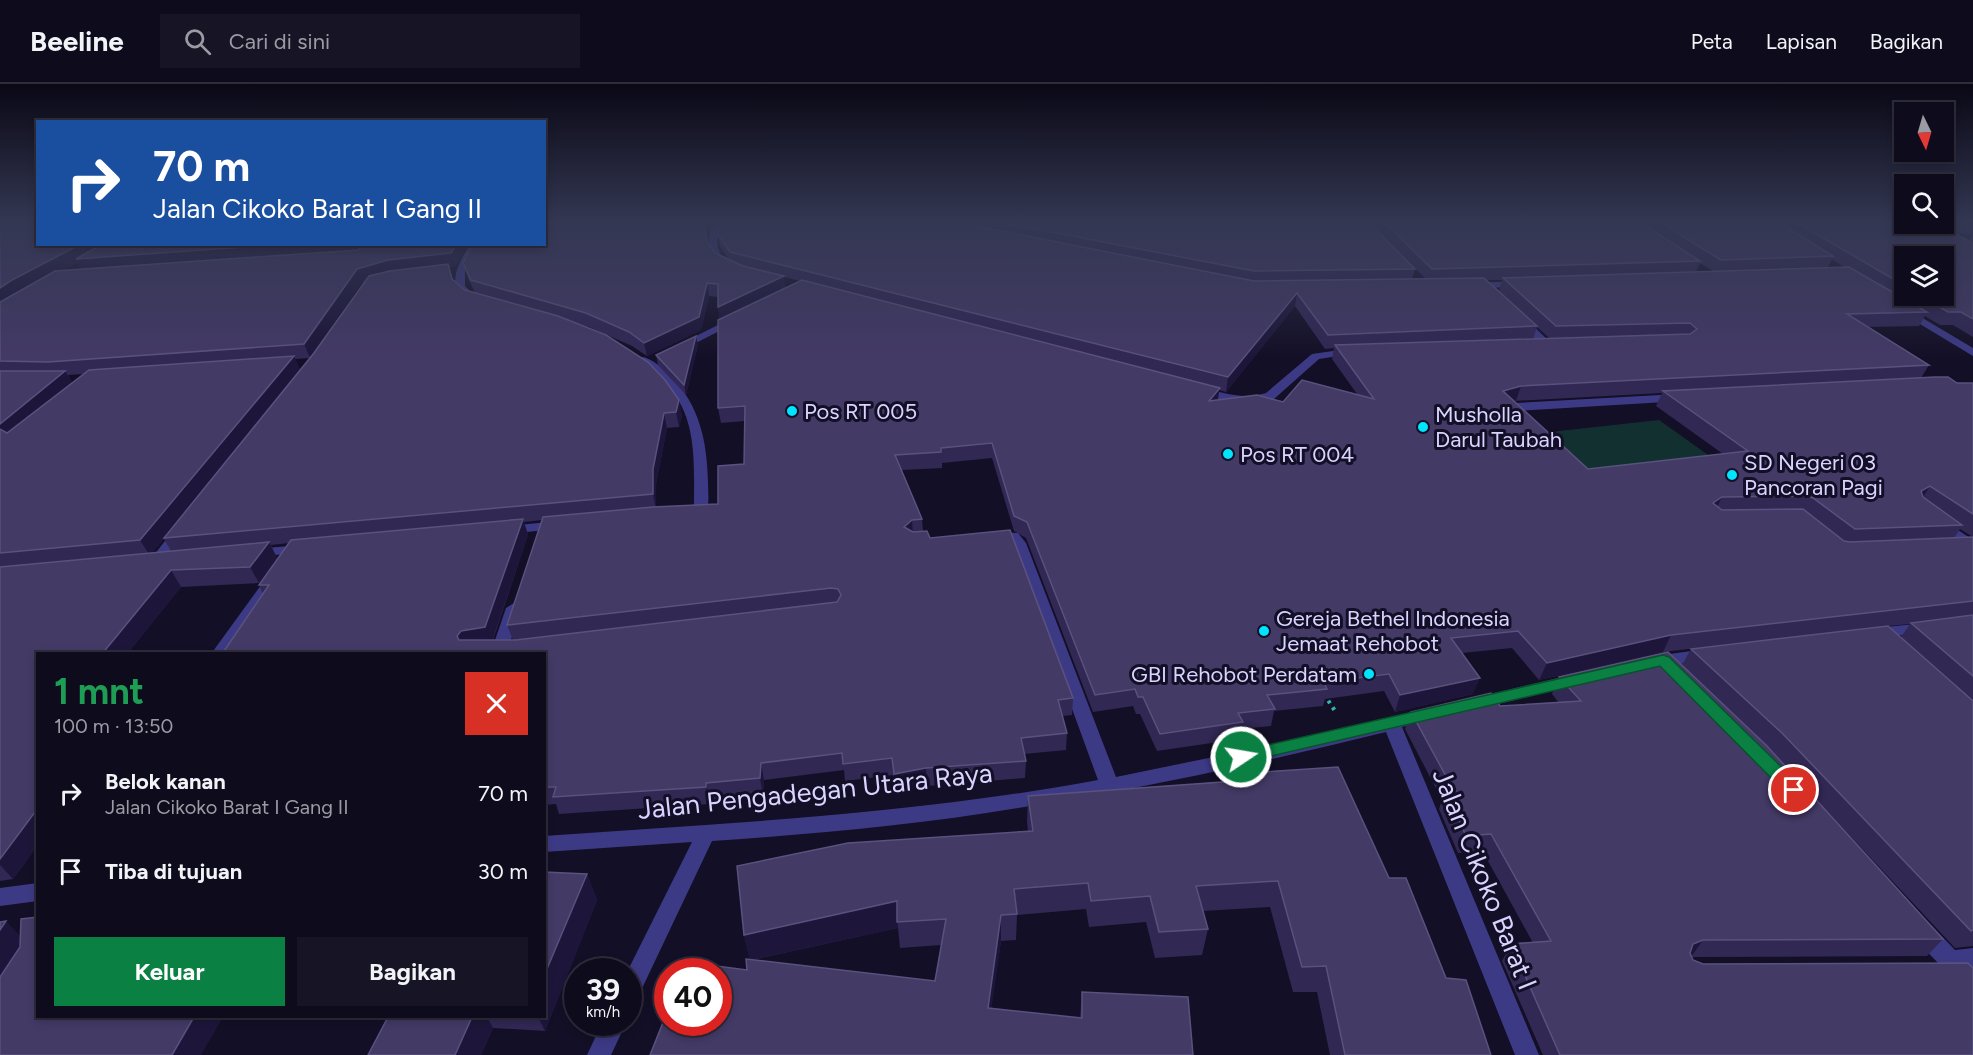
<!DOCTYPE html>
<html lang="id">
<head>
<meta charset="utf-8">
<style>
	:root { --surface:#0e0b1c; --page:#171425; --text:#f1f3f6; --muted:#9b9ba3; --line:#2e2b3b; --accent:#0b8043 }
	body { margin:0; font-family:Figtree,sans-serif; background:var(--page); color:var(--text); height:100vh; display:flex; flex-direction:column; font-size:22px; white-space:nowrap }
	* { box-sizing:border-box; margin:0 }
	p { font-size:20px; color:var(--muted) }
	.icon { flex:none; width:33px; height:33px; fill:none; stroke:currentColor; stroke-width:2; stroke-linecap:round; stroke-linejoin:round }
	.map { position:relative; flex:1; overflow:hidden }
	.side { position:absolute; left:36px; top:568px; width:510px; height:366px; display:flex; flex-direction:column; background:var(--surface); border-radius:0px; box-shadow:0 3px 9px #0003,0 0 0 2px var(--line) }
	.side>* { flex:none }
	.top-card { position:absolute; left:36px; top:36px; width:510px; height:126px; border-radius:0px; box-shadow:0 3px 9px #0003,0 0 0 2px var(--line); background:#1a4fa0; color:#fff; overflow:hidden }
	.needle { width:39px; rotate:175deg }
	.controls { position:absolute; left:1894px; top:18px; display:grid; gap:12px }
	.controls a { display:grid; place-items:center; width:60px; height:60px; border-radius:0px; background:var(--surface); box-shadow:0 3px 9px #0003,0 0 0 2px var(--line); font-size:30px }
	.speed { position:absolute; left:564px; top:874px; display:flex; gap:12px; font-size:30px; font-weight:700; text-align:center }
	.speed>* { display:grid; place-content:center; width:78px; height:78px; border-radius:50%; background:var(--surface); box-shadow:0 3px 9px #0003,0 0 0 2px var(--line); line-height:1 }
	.speed small { font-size:15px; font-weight:400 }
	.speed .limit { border:9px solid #d22; background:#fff; color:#111 }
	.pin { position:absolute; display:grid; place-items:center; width:51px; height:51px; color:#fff; margin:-26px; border:3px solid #fff; border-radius:50%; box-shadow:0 2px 6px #0007 }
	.me { position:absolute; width:66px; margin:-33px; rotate:78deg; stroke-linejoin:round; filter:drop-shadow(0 0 4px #0008) }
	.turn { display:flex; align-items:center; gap:21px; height:126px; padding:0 18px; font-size:27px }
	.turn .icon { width:78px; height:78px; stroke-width:2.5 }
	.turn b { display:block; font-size:42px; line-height:51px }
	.round { display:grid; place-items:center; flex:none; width:63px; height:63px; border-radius:0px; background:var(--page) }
	.summary { display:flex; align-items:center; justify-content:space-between; height:102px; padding:0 18px }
	h1 { font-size:36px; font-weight:700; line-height:45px; color:#1e9e55 }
	.primary-button { display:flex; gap:12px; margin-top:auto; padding:12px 18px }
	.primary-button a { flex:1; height:69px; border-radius:0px; background:var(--accent); color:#fff; font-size:24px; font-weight:700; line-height:69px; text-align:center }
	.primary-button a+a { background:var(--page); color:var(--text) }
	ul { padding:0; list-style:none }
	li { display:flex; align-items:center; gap:18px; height:78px; padding:0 18px }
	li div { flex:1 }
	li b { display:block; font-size:22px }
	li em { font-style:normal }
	header { display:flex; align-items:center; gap:36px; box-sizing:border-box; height:84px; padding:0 30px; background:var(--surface); border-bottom:2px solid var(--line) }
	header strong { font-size:28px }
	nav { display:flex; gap:33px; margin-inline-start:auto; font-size:21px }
	.search { width:420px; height:54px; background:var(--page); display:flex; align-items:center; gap:15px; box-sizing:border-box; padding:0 21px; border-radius:0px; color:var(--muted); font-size:22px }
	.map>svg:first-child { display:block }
</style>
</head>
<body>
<header>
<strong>Beeline</strong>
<div class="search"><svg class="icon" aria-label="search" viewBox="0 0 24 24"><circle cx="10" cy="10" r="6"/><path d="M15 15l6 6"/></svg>Cari di sini</div>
<nav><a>Peta</a><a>Lapisan</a><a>Bagikan</a></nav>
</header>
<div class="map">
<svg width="1973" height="971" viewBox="0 0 1973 971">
	<rect width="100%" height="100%" fill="#130f26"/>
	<path fill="#12302f" d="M1659 336 1718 378 1593 393 1541 349Z"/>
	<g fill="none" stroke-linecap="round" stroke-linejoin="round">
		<path stroke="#2fb8b0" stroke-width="4" stroke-dasharray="3 5" stroke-linecap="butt" d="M1324 610 1335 627"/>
		<g fill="#3d3a85" fill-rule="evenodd">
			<path d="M714 138H722C715 156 715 166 728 180L723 183C704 174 706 154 714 138Z"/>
			<path d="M470 160H479L465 188V202L477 214 472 217C442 206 459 179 470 160Z"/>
			<path d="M1520 197 1523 198V202L1472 205 1467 202 1472 199Z"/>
			<path d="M1904 223 1973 264V272L1900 228V224Z"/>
			<path d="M1516 233H1524L1551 259V263H1533V259L1537 258 1516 237Z"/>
			<path d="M732 234 741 236 684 265H676L674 263Z"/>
			<path d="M1354 264 1360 267 1358 269 1319 275 1274 315C1247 323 1224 317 1197 310L1195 307 1201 303C1223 309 1243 316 1266 309L1312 270Z"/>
			<path d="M643 273C652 275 663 284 670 291 700 322 707 357 708 399 708 409 710 422 705 431L687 433 680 429 682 426 693 424 694 419C694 382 697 338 672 307 662 295 648 288 637 276Z"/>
			<path d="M1678 310 1684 314 1682 317 1516 327 1510 323 1516 319Z"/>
			<path d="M1940 434 1973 456V467L1968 466 1935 441 1933 438Z"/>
			<path d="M559 437 566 441 564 444 508 450 501 446 508 442Z"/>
			<path d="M181 442 188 446 186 449 160 482H150L148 479 150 476 176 443Z"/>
			<path d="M994 448 1018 449 1026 459 1116 693 1291 657 1427 625 1433 627 1436 631 1433 635 1402 643 1539 971H1515L1386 648C1264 678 1142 705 1018 724 917 741 815 750 712 757L636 917 628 920 627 888 692 758 544 768V752C730 739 915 730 1098 696L1012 460 1009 456 989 455 987 452Z"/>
			<path d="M302 461 307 462 309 465 307 468 254 473 247 469 254 465Z"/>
			<path d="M274 488 282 493 228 570H211L269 490Z"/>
			<path d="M514 519 522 524 506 570H466L468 566 493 562 506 524Z"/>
			<path d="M1926 539 1932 540 1934 544 1932 548 1875 554 1867 549 1875 544Z"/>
			<path d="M1706 565 1712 567 1714 571 1712 575 1655 584 1649 582 1647 578 1649 574 1655 572Z"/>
			<path d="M1576 590 1582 592 1584 596 1582 600 1477 625 1471 623 1468 619 1471 615 1477 613Z"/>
			<path d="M38 799V817L0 822V804Z"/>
			<path d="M1922 838 1930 840 1955 866 1973 864V910L1965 907 1914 854 1911 847 1914 840Z"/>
			<path d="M602 939H626L611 971H587Z"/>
		</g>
	</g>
	<g fill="#312854" fill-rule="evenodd">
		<path d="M0 138 38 160H468L455 182 449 183 453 195 465 206 475 209 467 192 463 179 544 138H712L707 155 708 158 715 169 729 176 720 162 718 150 720 138H1368L1415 185 1412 195H1426L1369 138H1905V140H1944V138H1973V253L1953 241H1940L1925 232 1919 242 1867 243 1929 281 1921 294 1957 299H1973V862L1955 864 1767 663 1943 855 1927 872 1692 873 1693 876 1703 880 1973 971H1543L1502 877 1511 860 1533 859 1483 768 1458 769 1439 725 1442 716 1405 645 1411 628 1559 619 1552 610 1559 593 1682 581 1691 565 1784 554 1663 568 1539 596 1512 564 1462 569 1473 610 1395 628 1384 607 1325 615 1323 622 1274 627 1271 642 1241 645 1239 655 1157 667 1140 630H1136L1133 622 1093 628 1026 454 1014 447 992 374 942 379V384L902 386 922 435 923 447 930 454 1073 614 1072 631 1063 632 1067 649 1066 666 1024 670 1026 677 1025 694 927 702 895 707 893 691 845 697 844 686 764 696 763 711 710 717V720L559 730 556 720 544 721V570L263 510 259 501 289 459 271 461 277 474 259 499 181 503 127 570H38V761L13 795 0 797ZM1956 150H1972L1969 156ZM1905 172 1944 212H1905ZM1832 175 1844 183H1828ZM78 178 81 186 61 187ZM1700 179 1713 187 1696 188ZM784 193 800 197 785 204ZM1486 196H1502L1499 207ZM365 197 310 273 362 198ZM709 212 718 213V223L720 236 718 324 721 339 745 337 744 380 718 420 656 423V400L667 344 679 343 682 331 569 237 589 243 632 262 647 272 701 246ZM1295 222 1325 265 1334 264 1332 275 1357 310 1283 318 1218 316 1219 306 1226 308ZM1537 243 1547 252 1549 254 1533 255ZM310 274 300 286 295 275ZM84 290 72 299 68 291ZM1662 309 1656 322 1723 370 1588 385 1514 317ZM542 436 507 541 513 556H493L528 451 524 438ZM1960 445 1973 453 1954 454ZM164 455 171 467 152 469ZM1910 540 1901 553 1888 542Z"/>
		<path d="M698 261 686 311 658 281 656 271Z"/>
		<path d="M1234 690 1389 794 1491 971H1330L1317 908H1293L1270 823 1203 827 1208 845 1202 871 1155 874 1146 838 1089 843 1086 825 1017 831 1016 856 1001 857 991 924 1080 934 1082 908 1193 971 747 886 750 876 744 851 1028 747 1027 738 1028 712 1232 697ZM898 844 900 864 941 861 935 897 752 876Z"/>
		<path d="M587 790 597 816 545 947 493 944 481 971H368L387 934V933H544Z"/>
	</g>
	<g fill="#1d163a">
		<path d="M707 138H712L707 155 705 143Z"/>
		<path d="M81 160H359L362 168 83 188 78 178 20 209 0 222V204L12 196Z"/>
		<path d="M457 160H468L455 182 393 189 362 198 310 274 304 260 357 185 388 176Z"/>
		<path d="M784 192 785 205 720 237 718 223Z"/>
		<path d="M707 199 709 212 701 246 647 272 644 259Z"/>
		<path d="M1297 209 1295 222 1226 308 1228 293Z"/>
		<path d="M696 252 698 261 686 311 684 301Z"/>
		<path d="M294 272 300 286 150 472 140 456Z"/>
		<path d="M65 287 74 301 10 354 0 346V340Z"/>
		<path d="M1521 302 1516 317 1498 321 1503 307Z"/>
		<path d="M1220 304 1217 318 1209 317Z"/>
		<path d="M679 316 682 331 679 343 676 328Z"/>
		<path d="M664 329 667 344 656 400V425L653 410V385Z"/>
		<path d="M1930 402 1920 418 1921 407Z"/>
		<path d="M1722 413 1714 429 1713 419Z"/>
		<path d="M523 435 528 451 491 560 464 569 457 552Z"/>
		<path d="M912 436 913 452 904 443Z"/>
		<path d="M269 458 277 474 259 499 250 483Z"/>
		<path d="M171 486 181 503 127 570H102Z"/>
		<path d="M1671 551 1663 568 1539 596 1547 579Z"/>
		<path d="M1480 594 1473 610 1395 628 1400 611Z"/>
		<path d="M761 679 764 696 763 711 760 694Z"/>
		<path d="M926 684 927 702 895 707 894 690Z"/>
		<path d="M706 699 710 717V720L706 703Z"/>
		<path d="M38 724V761L13 795 0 781V775Z"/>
		<path d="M587 790 597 816 545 947 538 933H544V892Z"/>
		<path d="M897 817 898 844 750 876 744 851Z"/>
		<path d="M1001 831V857L988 949V924Z"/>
		<path d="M6 837 26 858 0 897V846Z"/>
		<path d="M1703 856 1691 873 1681 877 1693 860Z"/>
		<path d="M194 933H223L201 971H172Z"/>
		<path d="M472 933H487L493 944 481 971H455Z"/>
	</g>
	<g fill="#433a66" stroke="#5a527e" stroke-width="1.5">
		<path d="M0 138H38V160H81L12 196 0 204Z"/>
		<path d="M544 138H707L705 143 707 158 715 169 743 182 784 192 718 223V200L707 199 699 233 644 259 629 248 586 229 471 196 463 179 472 160H544Z"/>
		<path d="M720 138H956L1254 197 1484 194 1537 242 1328 251 1297 209 1228 293 730 168 718 150Z"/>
		<path d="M999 138H1368L1415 185 1254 187Z"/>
		<path d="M1384 138H1640L1700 177 1432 185Z"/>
		<path d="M1659 138H1778L1833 172 1721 176Z"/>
		<path d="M1796 138H1905V140H1937L1973 159V235L1961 228H1948L1920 212H1944V172H1905V202Z"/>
		<path d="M102 160H287L76 175Z"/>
		<path d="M364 160H457L451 169 388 176 357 185 304 260 48 278 0 277V218L55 187 358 166Z"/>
		<path d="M448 180 452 195 465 206 558 232 606 251 648 278 665 296 679 316 676 328 664 329 653 385V410L164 454 314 269 369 192 390 187Z"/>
		<path d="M1849 183 1927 228 1847 230 1929 281 1521 302 1503 307 1588 385 1748 367 1663 307 1935 293H1948L1957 299H1973V430L1930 402 1921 407 1923 413 1962 441 1855 445 1813 414 1807 412 1722 413 1713 419 1722 426 1803 425 1844 457 1850 458 1973 453V517L1671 551 1547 579 1518 547 1451 554 1480 594 1400 611 1389 590 1324 598 1327 605 1267 611 1275 625 1238 629 1243 638 1160 650 1143 613H1138L1135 605 1095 611 1027 438 1014 432 992 359 941 364V368L895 371 922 435 912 436 904 443 913 448 927 447 930 454 1010 446 1073 614 1058 616 1067 649 1021 654 1026 677 926 684 894 690 892 674 843 680 842 669 761 679 760 694 706 699V703L553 713 556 703H544V570H222L269 501H259L291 456 523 435 485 543 461 547 457 552 459 556H516L837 518 841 511 838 505 831 504 507 541 543 433 653 423 718 420V382L744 380 745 322 718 324V236L802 196 1220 304 1209 317 1257 311 1283 318 1302 296 1374 315 1335 261 1690 250 1697 245 1690 239 1556 242 1503 194Z"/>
		<path d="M696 252 684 301 656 271Z"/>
		<path d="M294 272 140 456 0 469V345L7 349 89 286Z"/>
		<path d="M0 287H65L0 340Z"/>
		<path d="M269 458 250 483 171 486 102 570H38V724L0 775V483Z"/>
		<path d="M1973 531V592L1911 539Z"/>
		<path d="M1888 542 1973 617V846L1971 847 1782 649 1691 565Z"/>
		<path d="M1668 568 1767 662 1943 855 1703 856 1693 860 1690 869 1693 876 1703 880 1968 879 1973 884V971H1560L1511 860 1551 857 1491 750 1466 752 1446 708 1454 707 1411 628 1491 609 1500 622 1581 617 1559 593Z"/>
		<path d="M1338 683 1389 794H1406L1446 894 1466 896 1491 971H1345L1326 882 1302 883 1278 797 1196 802 1208 845 1159 848 1150 812 1091 817 1088 799 1014 805 1017 830 1001 831 988 924 1082 934V908L1188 913 1193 971H650L668 926V939H718V888H682L686 878 747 886 746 875 935 897 946 835 897 838V817L744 851 737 782 848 759 1033 747 1028 712 1236 697 1234 690Z"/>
		<path d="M544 788 587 790 544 892Z"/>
		<path d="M38 833V933H194L172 971H0V893L20 863 21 835Z"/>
		<path d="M6 837 0 846V838Z"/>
		<path d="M388 933H472L455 971H368Z"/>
	</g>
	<linearGradient id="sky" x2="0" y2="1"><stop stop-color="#0a0815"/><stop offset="0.5" stop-color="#333752"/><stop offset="1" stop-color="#333752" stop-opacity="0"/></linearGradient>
	<rect width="1973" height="274" fill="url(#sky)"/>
	<path fill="#0b8043" stroke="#07532c" stroke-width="1.5" d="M1663 571 1669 573 1800 701 1802 706 1800 711H1788L1660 582 1241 679 1233 673 1241 667Z"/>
	<g fill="#00e5ff" stroke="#130f26" stroke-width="2">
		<circle cx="792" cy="327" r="6"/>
		<circle cx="1423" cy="343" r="6"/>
		<circle cx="1228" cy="370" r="6"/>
		<circle cx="1732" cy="391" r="6"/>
		<circle cx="1264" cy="547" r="6"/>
		<circle cx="1369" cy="590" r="6"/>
	</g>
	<g text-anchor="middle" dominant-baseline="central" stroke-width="6" stroke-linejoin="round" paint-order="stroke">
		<g font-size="22" fill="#d9d4ff" stroke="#130f26" text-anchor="start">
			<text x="804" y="327">Pos RT 005</text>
			<text x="1435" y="330">Musholla<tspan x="1435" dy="25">Darul Taubah</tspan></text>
			<text x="1240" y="370">Pos RT 004</text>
			<text x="1744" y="378">SD Negeri 03<tspan x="1744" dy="25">Pancoran Pagi</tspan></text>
			<text x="1276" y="534">Gereja Bethel Indonesia<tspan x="1276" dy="25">Jemaat Rehobot</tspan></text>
			<text x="1357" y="590" text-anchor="end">GBI Rehobot Perdatam</text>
		</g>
		<g font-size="27" fill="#d9d4ff" stroke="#130f26">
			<text transform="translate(815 707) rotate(-6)">Jalan Pengadegan Utara Raya</text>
			<text transform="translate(1485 795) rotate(68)">Jalan Cikoko Barat I</text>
		</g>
	</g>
</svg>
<div class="controls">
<a><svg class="needle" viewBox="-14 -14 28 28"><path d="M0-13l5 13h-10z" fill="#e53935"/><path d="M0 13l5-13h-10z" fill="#9b9ba3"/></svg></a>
<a><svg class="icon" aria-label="search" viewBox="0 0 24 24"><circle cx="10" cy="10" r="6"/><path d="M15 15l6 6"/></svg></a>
<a><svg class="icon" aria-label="layers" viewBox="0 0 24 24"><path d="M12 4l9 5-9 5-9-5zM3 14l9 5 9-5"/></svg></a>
</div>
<div class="speed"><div>39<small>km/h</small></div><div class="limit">40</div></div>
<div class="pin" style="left:1794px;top:706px;background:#d93025"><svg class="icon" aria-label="arrive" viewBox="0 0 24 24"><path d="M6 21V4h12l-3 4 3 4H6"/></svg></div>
<svg class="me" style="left:1241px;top:673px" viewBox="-20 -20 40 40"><circle r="17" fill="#0b8043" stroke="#fff" stroke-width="3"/><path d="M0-11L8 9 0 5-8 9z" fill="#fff"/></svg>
<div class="top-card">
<div class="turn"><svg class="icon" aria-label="right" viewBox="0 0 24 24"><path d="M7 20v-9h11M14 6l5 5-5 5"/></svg><div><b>70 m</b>Jalan Cikoko Barat I Gang II</div></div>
</div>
<section class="side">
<div class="summary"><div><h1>1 mnt</h1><p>100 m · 13:50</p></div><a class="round" style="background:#d93025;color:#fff"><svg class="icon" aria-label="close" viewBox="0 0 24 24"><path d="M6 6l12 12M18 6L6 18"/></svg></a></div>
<ul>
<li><svg class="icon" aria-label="right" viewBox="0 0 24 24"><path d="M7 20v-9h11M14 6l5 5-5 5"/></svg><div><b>Belok kanan</b><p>Jalan Cikoko Barat I Gang II</p></div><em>70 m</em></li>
<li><svg class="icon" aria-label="arrive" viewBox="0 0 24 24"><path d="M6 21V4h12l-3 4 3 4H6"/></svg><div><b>Tiba di tujuan</b></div><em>30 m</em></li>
</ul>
<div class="primary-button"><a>Keluar</a><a>Bagikan</a></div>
</section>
</div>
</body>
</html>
